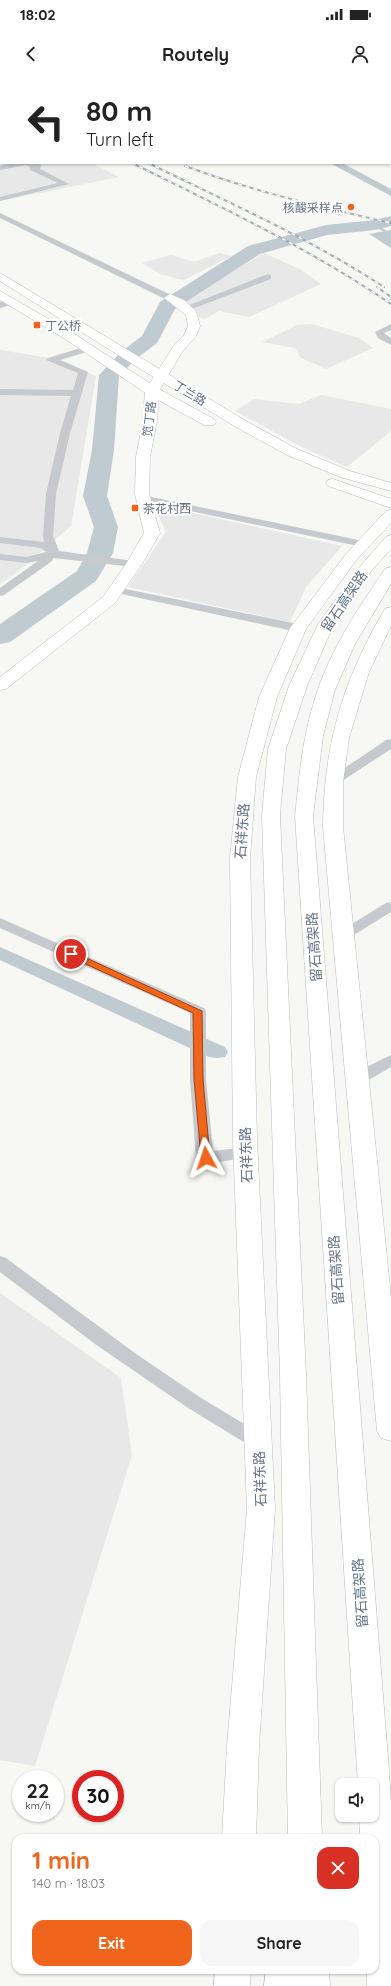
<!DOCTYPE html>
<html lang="en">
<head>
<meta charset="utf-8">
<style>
	:root { --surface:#fff; --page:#f6f6f6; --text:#222; --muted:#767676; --accent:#f0651b }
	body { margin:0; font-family:Quicksand,"Noto Sans SC",sans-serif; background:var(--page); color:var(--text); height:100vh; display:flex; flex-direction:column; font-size:15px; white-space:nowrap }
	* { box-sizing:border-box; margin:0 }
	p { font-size:13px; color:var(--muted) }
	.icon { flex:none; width:22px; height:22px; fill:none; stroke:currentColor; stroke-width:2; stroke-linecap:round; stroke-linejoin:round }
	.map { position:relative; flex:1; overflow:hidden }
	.drawer { position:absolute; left:12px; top:1754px; width:367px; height:140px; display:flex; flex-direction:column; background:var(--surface); border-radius:12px; box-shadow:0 1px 3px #0004 }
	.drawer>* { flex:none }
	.guide { position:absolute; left:0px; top:0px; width:391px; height:84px; box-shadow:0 1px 3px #0004; background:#fff; color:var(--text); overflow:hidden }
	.fabs { position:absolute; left:335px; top:1698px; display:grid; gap:8px }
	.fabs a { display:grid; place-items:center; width:44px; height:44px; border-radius:8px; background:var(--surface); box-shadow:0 1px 3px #0004; font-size:20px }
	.speed { position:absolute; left:12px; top:1690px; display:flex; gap:8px; font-size:20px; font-weight:700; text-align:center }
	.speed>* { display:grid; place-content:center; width:52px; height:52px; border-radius:50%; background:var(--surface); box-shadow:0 1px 3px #0004; line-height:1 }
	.speed small { font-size:10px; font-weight:400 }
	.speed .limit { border:6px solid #d22; background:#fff; color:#111 }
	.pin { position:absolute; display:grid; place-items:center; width:34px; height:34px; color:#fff; margin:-17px; border:2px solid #fff; border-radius:50%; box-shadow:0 1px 4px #0007 }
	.me { position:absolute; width:44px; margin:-22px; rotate:355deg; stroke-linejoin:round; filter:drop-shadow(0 0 3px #0008) }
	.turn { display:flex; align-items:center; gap:14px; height:84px; padding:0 20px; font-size:18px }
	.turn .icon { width:52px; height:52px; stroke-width:2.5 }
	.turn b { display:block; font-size:28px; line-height:34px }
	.round { display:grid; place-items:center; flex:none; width:42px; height:42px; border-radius:12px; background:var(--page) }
	.overview { display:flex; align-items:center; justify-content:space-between; height:68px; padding:0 20px }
	h1 { font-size:24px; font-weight:700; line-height:30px; color:var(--accent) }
	.primary-button { display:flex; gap:8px; margin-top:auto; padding:8px 20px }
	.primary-button a { flex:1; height:46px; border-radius:12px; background:var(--accent); color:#fff; font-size:16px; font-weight:700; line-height:46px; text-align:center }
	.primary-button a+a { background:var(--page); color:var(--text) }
	.status { display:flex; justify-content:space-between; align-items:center; height:28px; padding:0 20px; background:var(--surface); direction:ltr }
	.status svg { height:11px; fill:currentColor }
	header { display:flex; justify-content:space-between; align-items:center; height:52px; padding:0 20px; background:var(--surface); font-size:18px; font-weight:700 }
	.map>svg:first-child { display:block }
</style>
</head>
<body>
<div class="status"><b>18:02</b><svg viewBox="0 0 49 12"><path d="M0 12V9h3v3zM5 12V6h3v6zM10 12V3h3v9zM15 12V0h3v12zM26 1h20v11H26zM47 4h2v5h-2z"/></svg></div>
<header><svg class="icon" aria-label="back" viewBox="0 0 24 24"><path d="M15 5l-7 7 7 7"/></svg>Routely<svg class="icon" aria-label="person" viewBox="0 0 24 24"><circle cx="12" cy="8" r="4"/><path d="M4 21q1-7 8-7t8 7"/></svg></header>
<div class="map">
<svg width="391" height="1906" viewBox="0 0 391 1906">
	<rect width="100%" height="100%" fill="#f7f7f3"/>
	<g fill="#e7e8e7">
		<path d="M0 48 1 83H92L119 97 0 121Z"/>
		<path d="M219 173 231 176 184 200 162 195 142 183 171 175 194 182Z"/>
		<path d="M264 173 300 189 321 204 249 237 219 231 205 239 199 237 195 229 185 221Z"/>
		<path d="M312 244 359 258 373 268 326 289 301 278 295 268 262 262 297 245Z"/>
		<path d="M0 270 56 279 96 296 71 446 20 490 0 504Z"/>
		<path d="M321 315 391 329V351L347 387 304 368 235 331 254 319 299 324Z"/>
		<path d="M153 424 342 466 306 507 290 542 128 507 166 452Z"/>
		<path d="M0 1213 121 1298 132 1375 35 1686 0 1680Z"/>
	</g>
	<path fill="#c0cbd1" d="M391 150V168L369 154Z"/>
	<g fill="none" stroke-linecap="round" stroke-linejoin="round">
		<path stroke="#c0cbd1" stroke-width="2.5" d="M375 145 391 155"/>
		<g fill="#c0cbd1" fill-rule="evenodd">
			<path d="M196 0H204L205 1H197Z"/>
			<path d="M330 83H342L391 109V116Z"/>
			<path d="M0 867 225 967 228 972 225 977 217 978 209 977 0 880Z"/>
		</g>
		<path fill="#c0cbd1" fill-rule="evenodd" d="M391 136V146L375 150 327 155 260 174 175 229 157 263 136 279 119 296 114 370 107 416 118 447 113 473 96 501 10 562 0 564V544L77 491 87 473 94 447 83 416 92 370 99 295 122 271 142 256 160 222 248 166 326 145 375 140Z"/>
		<defs>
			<g id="secondary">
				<path d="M170 214 184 220 196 231 200 246 196 256 182 272 159 311 157 341 150 377 149 414 160 453 142 484 115 523 6 609 0 610V597L103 517 126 484 144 453 135 414 136 377 143 341 145 311 173 267 184 255 188 246 186 235 164 218Z"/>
				<path d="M391 430V443L357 479 306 549 277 617 256 697 250 778 257 1060 275 1429 259 1666 256 1758H222L227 1666 247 1429 233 1060 230 778 238 697 259 617 290 548 347 473 386 431Z"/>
				<path d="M391 527V546L369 592 349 658 343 702V747L391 1217V1361L381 1358 377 1351 323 747C324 665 342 603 383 532L385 529Z"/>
				<path d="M215 1890H251L250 1906H214Z"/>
			</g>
			<g id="primary">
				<path d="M0 193 246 341 297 369 350 391 391 403V411L340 397 287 375 236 347 142 290 0 201Z"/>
				<path d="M0 211 73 253 157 308 214 339 216 342 214 345H204L147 314 65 259 0 220Z"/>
				<path d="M333 399 391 419V428L328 406 326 403 328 400Z"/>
			</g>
			<g id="highway">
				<path d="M391 455V469L372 490 334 544 307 606 286 669 280 735 306 1295 322 1758H288L280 1295 262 735 268 669 289 606 318 544 362 484 386 457Z"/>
				<path d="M391 487V504L355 564 335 610 323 656 313 736 389 1691 391 1721V1906H367V1890H375V1758H360L359 1735H372V1705H358L295 736C299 699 302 661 313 625 327 575 356 531 385 489Z"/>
				<path d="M266 1890H329L330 1906H264Z"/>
			</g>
		</defs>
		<use href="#secondary" stroke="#bbbec4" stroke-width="1"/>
		<use href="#primary" stroke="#b9bcc1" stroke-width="1"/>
		<use href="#highway" stroke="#b8bbbf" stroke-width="1"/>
		<g fill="#c6c9cd" fill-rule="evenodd">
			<path d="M0 45H1L0 50Z"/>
			<path d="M14 83H34L41 85 40 89 69 104 0 121V117L58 103 30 90V87L26 85 0 90V86Z"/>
			<path d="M0 133 173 216 174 218 170 221 167 220 0 138Z"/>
			<path d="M268 194 271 195V199L189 230H183L182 228Z"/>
			<path d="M12 219 16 222 15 224 0 228V222Z"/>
			<path d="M391 244V250L384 253 391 258V265L378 258 375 252Z"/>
			<path d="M87 266 92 269 90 271 60 280 88 292 70 353 56 414 53 456 59 471 134 481 140 484 134 487 53 478 52 481 4 515 0 516V508L38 481 27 483 0 480V474L27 477 46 472 41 468 0 463V457L44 462 43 456 46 414 60 353 71 316 0 315V309L73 310 78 293 46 280 48 278Z"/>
			<path d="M142 415 363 461 369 464 363 467 138 420 137 418 138 416Z"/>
			<path d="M116 507 298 544 304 548 298 552 112 512 110 510 112 508Z"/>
			<path d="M391 659V669L339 703H329L327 700 386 660Z"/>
			<path d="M391 822V832L349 858H339L336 855 339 852 386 823Z"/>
			<path d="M0 838 204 928 206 931V999L213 1071 246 1067 252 1069 255 1073 252 1077 205 1084 199 1082 196 1078 190 999V933L0 848Z"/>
			<path d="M391 975V987C380 993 365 1005 352 1002L350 998 352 994Z"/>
			<path d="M0 1176 6 1178 18 1187 139 1276 201 1318 266 1357 269 1362 266 1367 259 1370 252 1367 188 1328 95 1264 0 1192Z"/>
		</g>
		<use href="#secondary" fill="#fff" fill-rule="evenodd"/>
		<use href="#primary" fill="#fff" fill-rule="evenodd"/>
		<use href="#highway" fill="#fff" fill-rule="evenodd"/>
		<defs>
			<g id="rail">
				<path d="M132 83C221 127 309 168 391 224"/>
				<path d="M148 83C228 122 309 158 384 207"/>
				<path d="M185 86C252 111 321 127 391 143"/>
				<path d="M377 207 391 217"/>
			</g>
		</defs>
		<use href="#rail" stroke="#a6abb2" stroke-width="2"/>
		<use href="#rail" stroke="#fff" stroke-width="1.5" stroke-dasharray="4" stroke-linecap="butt"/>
	</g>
	<path fill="#f0651b" stroke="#9c4212" d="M71 871 202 931 203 999 210 1078 209 1080 206 1081 201 1078 194 999 193 933 68 876 66 874Z"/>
	<g fill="#f0651b" stroke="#fff" stroke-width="1.5">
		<circle cx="351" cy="127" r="4"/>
		<rect x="33" y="241" width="8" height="8" rx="2"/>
		<rect x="131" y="424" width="8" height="8" rx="2"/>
	</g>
	<g text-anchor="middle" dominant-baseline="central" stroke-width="4" stroke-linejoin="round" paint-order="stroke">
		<g font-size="12" fill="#647387" stroke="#fff" text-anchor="start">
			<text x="343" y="127" text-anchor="end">核酸采样点</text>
			<text x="45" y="245">丁公桥</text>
			<text x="143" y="428">茶花村西</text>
		</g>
		<g font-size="12" fill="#647387" stroke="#fff">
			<text transform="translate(190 313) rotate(31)">丁兰路</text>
			<text transform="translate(149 339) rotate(-83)">笕丁路</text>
		</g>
		<g font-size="14" fill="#647387" stroke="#fff">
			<text transform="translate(344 521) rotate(-56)">留石高架路</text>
			<text transform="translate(242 751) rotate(-86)">石祥东路</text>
			<text transform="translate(314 867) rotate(-94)">留石高架路</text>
			<text transform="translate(246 1075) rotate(-92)">石祥东路</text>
			<text transform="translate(336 1190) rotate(-94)">留石高架路</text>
			<text transform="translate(260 1399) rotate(-92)">石祥东路</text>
			<text transform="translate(360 1513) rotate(-94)">留石高架路</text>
		</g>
	</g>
</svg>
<div class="fabs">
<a><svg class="icon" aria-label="sound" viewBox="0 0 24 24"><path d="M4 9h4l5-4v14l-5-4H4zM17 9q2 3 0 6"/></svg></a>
</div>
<div class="speed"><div>22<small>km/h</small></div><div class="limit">30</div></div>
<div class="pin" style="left:71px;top:874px;background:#d93025"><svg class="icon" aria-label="arrive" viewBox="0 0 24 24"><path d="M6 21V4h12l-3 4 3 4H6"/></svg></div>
<svg class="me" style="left:206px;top:1078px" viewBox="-20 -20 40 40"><path d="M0-17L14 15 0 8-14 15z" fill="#f0651b" stroke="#fff" stroke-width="4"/></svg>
<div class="guide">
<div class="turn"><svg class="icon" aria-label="left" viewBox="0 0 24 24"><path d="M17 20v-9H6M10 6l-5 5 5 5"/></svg><div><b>80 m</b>Turn left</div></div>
</div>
<section class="drawer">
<div class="overview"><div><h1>1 min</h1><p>140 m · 18:03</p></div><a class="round" style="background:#d93025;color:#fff"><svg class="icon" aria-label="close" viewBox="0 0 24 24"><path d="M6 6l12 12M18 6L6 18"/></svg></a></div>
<div class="primary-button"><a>Exit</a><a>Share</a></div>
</section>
</div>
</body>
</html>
